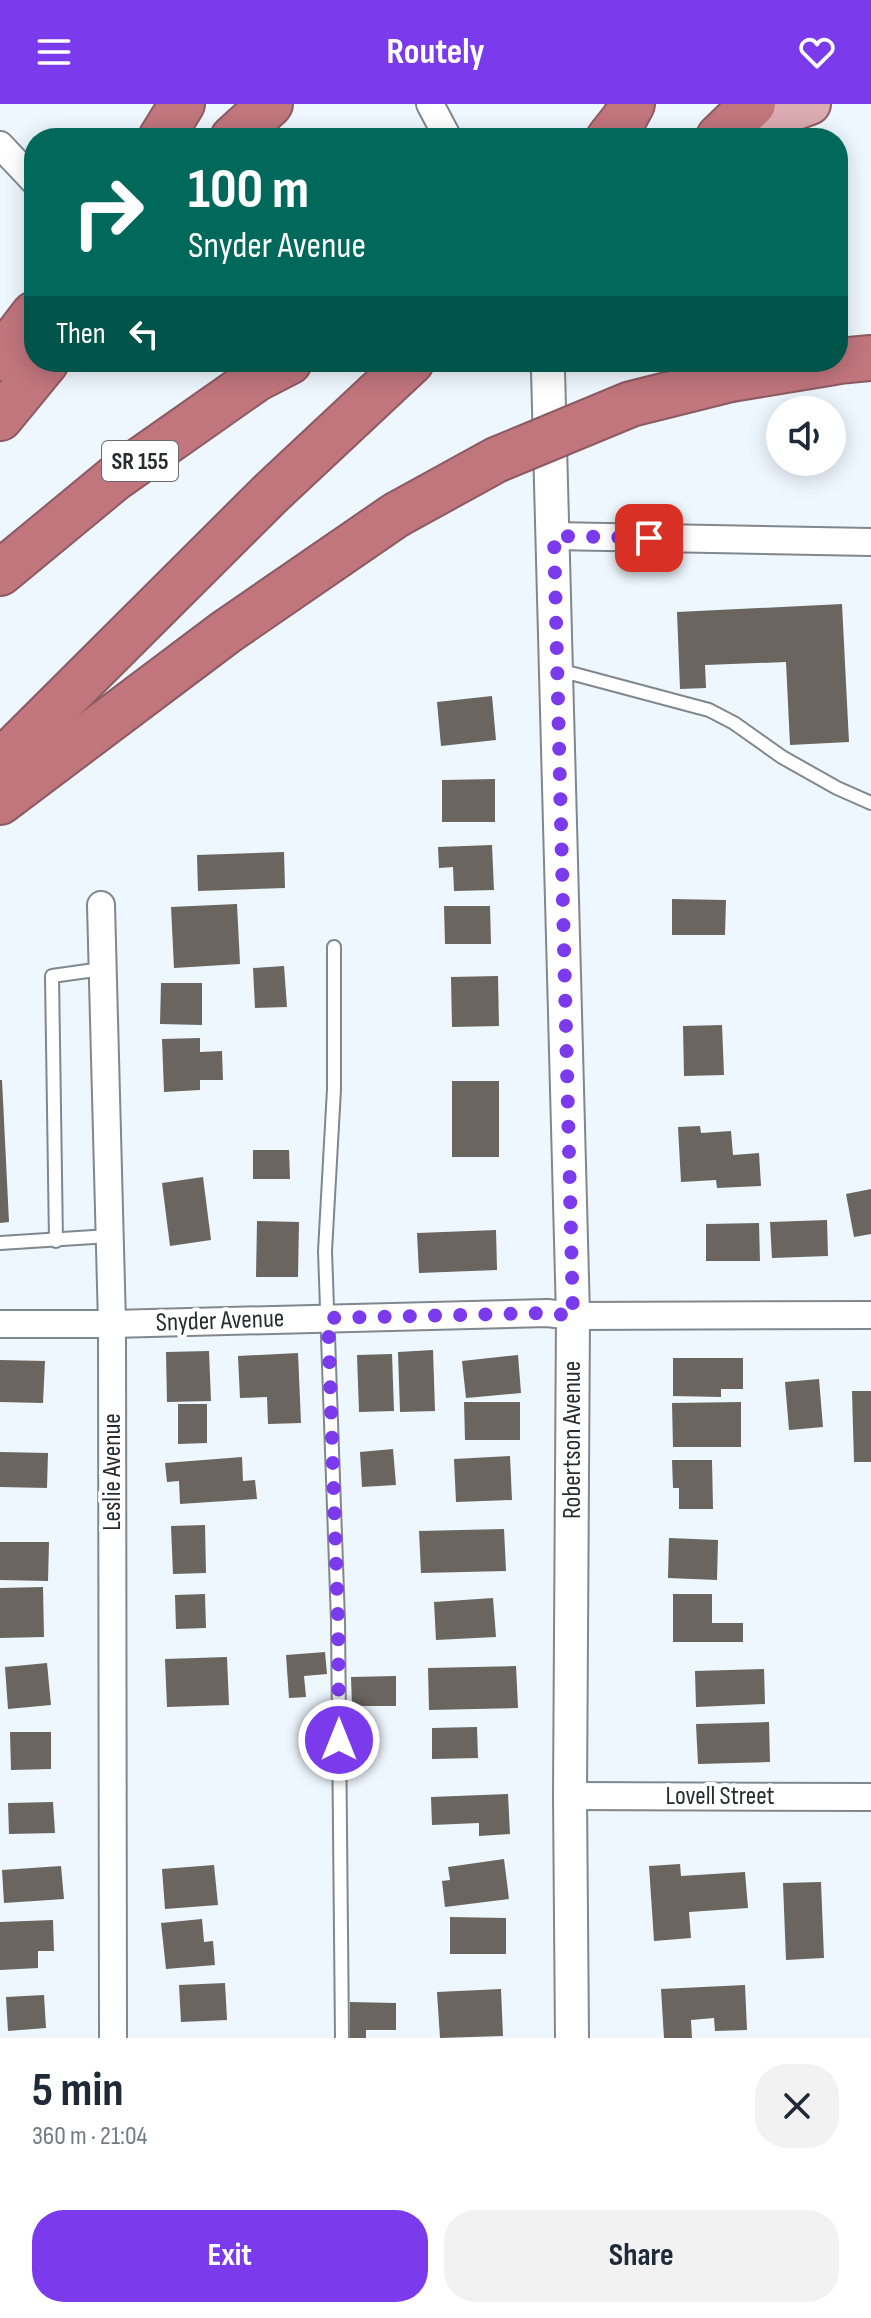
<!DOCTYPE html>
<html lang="en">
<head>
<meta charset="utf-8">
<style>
	:root { --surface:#fff; --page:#f2f2f3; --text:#1f2937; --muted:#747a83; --accent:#7c3aed }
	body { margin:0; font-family:"Sofia Sans Condensed",sans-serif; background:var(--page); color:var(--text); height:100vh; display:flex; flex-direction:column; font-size:30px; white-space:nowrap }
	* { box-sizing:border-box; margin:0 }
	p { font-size:26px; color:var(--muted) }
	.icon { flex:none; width:44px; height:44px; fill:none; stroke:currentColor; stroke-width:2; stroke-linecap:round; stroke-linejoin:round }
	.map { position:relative; height:1934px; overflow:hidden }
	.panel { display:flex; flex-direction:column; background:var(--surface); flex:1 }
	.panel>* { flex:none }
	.top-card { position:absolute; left:24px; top:24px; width:824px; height:244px; border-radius:32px; box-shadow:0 4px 20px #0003; background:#00695c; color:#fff; overflow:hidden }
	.buttons { position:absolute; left:766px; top:292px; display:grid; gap:16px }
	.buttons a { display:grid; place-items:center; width:80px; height:80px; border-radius:50%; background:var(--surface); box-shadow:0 4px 20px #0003; font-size:40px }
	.pin { position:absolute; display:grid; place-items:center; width:68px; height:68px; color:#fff; margin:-34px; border-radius:16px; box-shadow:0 4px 12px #0006 }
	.me { position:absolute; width:88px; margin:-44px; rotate:0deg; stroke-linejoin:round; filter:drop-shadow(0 0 6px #0008) }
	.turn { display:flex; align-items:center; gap:28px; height:168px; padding:0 32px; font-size:36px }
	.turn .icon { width:104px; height:104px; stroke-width:2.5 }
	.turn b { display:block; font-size:56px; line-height:68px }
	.then { display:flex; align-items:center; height:76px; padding:0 32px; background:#0003; gap:16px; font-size:30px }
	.round { display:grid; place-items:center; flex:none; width:84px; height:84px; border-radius:32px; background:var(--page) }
	.head { display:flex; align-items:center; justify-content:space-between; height:136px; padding:0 32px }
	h1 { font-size:48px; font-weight:700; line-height:60px }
	.action { display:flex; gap:16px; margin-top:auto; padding:16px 32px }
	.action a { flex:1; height:92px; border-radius:32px; background:var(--accent); color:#fff; font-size:32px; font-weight:700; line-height:92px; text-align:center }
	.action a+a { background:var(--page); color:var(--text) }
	header { display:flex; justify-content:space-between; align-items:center; height:104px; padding:0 32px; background:var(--accent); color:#fff; font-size:36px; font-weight:700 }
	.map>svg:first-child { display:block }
</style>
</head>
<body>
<header><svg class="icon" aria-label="menu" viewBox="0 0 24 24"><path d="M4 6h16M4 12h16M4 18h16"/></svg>Routely<svg class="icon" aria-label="heart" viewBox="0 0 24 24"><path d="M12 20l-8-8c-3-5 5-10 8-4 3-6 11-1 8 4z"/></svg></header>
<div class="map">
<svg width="871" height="1934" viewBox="0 0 871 1934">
	<rect width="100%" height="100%" fill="#eff7fe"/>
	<g fill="#6a655e">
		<path d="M842 500 849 638 790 641 786 558 705 561 706 584 680 585 677 508Z"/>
		<path d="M492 592 496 636 441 642 437 598Z"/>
		<path d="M495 675V718H442V676Z"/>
		<path d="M492 741 494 786 454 787 453 763 439 764 438 743Z"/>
		<path d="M284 748 285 784 198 787 197 751Z"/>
		<path d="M672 795 726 796 725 831H672Z"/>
		<path d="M237 800 240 860 174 864 171 803Z"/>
		<path d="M444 802H490L491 840H445Z"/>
		<path d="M284 862 287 903 255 904 253 864Z"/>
		<path d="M498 872 499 922 452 923 451 873Z"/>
		<path d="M161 879H202V921L160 920Z"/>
		<path d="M722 921 724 971 684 972 683 922Z"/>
		<path d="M200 934V948L222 947 223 976H200V986L164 988 162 935Z"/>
		<path d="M0 976H2L9 1118 0 1119Z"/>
		<rect x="452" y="977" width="47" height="76"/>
		<path d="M700 1022 701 1029 731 1027 733 1051 759 1049 761 1082 717 1084 716 1076 681 1078 678 1023Z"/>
		<path d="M253 1046H289L290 1075H253Z"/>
		<path d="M203 1073 211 1136 170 1142 162 1079Z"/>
		<path d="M871 1085V1130L854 1133 846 1090Z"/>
		<path d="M827 1116 828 1152 772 1154 770 1118Z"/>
		<path d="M257 1117 299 1118 298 1173H256Z"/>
		<path d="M759 1119 760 1157H706V1120Z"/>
		<path d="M496 1126 497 1166 419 1169 417 1129Z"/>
		<path d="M433 1246 435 1307 400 1308 398 1248Z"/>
		<path d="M209 1247 211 1297 167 1298 166 1248Z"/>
		<path d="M298 1249 301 1319 268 1320 267 1293 240 1294 238 1252Z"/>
		<path d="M392 1250 394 1307 359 1308 357 1251Z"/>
		<path d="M518 1251 521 1289 466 1294 462 1257Z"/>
		<path d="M673 1254H743V1285H721V1293L673 1292Z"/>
		<path d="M0 1256 45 1257 43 1299 0 1298Z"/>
		<path d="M819 1275 823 1323 789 1326 785 1278Z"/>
		<path d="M852 1287H871V1358H854Z"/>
		<path d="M464 1298H520V1336H465Z"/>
		<path d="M741 1298V1343H673L672 1299Z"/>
		<path d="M178 1300H207V1339L178 1340Z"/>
		<path d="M393 1345 396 1381 362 1383 360 1348Z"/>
		<path d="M0 1348 48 1349 47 1384 0 1383Z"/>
		<path d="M510 1352 512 1396 456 1398 454 1355Z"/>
		<path d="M242 1353 243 1377 255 1376 257 1395 180 1400 179 1377 167 1378 165 1359Z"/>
		<path d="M672 1356H712L713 1405H679V1384H673Z"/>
		<path d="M205 1421 206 1469 173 1470 171 1422Z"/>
		<path d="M504 1425 506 1467 421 1469 419 1427Z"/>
		<path d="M669 1434 718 1436 717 1476 668 1474Z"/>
		<path d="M0 1438H49L48 1477 0 1476Z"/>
		<path d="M43 1483 44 1533 0 1534V1484Z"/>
		<path d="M205 1490 206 1524 176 1525 175 1491Z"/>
		<path d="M673 1490H712V1519H743V1538H673Z"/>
		<path d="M493 1494 496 1533 436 1536 434 1498Z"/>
		<path d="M325 1548 327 1570 304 1572 306 1593 289 1594 286 1551Z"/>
		<path d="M227 1553 229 1601 167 1603 165 1555Z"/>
		<path d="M47 1559 51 1601 8 1605 5 1563Z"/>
		<path d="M516 1562 518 1604 429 1606 428 1564Z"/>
		<path d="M764 1565 765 1600 696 1603 695 1567Z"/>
		<path d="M396 1572V1602H352L351 1573Z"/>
		<path d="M769 1618 770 1658 698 1660 696 1620Z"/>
		<path d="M477 1623 478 1654 432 1655V1624Z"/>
		<path d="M10 1628H51V1665L11 1666Z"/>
		<path d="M508 1690 510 1730 479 1732V1719L432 1721 431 1693Z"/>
		<path d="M53 1698 55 1729 9 1730 8 1699Z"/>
		<path d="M504 1755 509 1795 445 1803 442 1777 450 1776 448 1763Z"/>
		<path d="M680 1760 681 1772 745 1768 748 1804 689 1808 691 1834 654 1837 649 1762Z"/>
		<path d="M214 1761 218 1801 165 1805 162 1765Z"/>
		<path d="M61 1762 64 1795 4 1799 2 1766Z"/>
		<path d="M821 1778 824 1854 786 1856 783 1779Z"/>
		<path d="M450 1813 506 1814V1850H450Z"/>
		<path d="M202 1815 204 1838 213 1837 215 1861 166 1865 161 1819Z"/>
		<path d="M53 1816 54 1847H38V1864L0 1866V1818Z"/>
		<path d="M225 1879 227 1916 181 1918 179 1881Z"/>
		<path d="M745 1881 747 1926 715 1927 714 1914 691 1916 692 1934H664L661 1885Z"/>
		<path d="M501 1885 503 1932 440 1934 437 1888Z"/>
		<path d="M44 1891 46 1924 8 1927 6 1893Z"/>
		<path d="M350 1898 396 1899V1926H366V1934H350Z"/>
	</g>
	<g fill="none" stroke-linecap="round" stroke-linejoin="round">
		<defs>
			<g id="service">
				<path d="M559 566 709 606 734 619 782 653 837 684 871 699"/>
				<path d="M334 843V985L325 1147 338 1517 342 1934"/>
				<path d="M56 1137 52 872 102 865"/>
				<path d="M0 1139 109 1132"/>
			</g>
			<g id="minor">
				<path d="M430 0 448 34"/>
				<path d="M0 41 34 77"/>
				<path d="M554 432 871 438"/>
				<path d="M101 801 112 1220 113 1934"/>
				<path d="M0 1220H112L547 1209 573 1212 871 1211"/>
				<path d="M570 1692 871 1693"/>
			</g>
			<path id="tertiary" d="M545 258 548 266 573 1212 570 1692 572 1934"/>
			<path id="primary" d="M717 34 810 0"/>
			<g id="motorway">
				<path d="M719 33 753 0"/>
				<path d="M161 34 182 0"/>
				<path d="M233 34 270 0"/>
				<path d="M609 34 624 15 632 0"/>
				<path d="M0 254 34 210"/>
				<path d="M838 257 871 254"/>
				<path d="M731 275 834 258"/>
				<path d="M0 314 46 258"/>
				<path d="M0 469 115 374 256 275 289 258"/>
				<path d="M0 659 271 389 411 258"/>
				<path d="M0 698 226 528 396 411"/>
			</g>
		</defs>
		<use href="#service" stroke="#80878d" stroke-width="16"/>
		<use href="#minor" stroke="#80878d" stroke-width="30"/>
		<use href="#tertiary" stroke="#80878d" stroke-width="36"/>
		<use href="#primary" stroke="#8c5b62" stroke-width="44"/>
		<use href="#motorway" stroke="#8c5b62" stroke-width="48"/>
		<use href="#service" stroke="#fff" stroke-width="12"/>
		<use href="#minor" stroke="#fff" stroke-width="26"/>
		<use href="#tertiary" stroke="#fff" stroke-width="32"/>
		<use href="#primary" stroke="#daacb1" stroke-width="40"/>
		<use href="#motorway" stroke="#c1757d" stroke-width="44"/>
		<defs>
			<path id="motorway-bridge" d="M396 411 496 356 631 300 731 275"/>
		</defs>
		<use href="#motorway-bridge" stroke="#8c5b62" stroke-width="48" stroke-linecap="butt"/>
		<use href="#motorway-bridge" stroke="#c1757d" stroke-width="44"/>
	</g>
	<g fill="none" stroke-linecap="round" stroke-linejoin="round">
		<path stroke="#7c3aed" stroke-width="14" stroke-dasharray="0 25.2" d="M339 1636 338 1517 328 1214 547 1209 573 1212 554 432 649 434"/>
	</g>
	<g text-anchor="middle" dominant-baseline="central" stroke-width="8" stroke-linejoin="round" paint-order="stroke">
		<rect fill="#fff" stroke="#696b6d" stroke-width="2" x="102" y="337" width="76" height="40" rx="6"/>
		<g font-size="24" font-weight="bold" fill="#292c2f">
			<text x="140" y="357">SR 155</text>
		</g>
		<g font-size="26" fill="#292c2f" stroke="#fff">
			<text transform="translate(220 1217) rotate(-2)">Snyder Avenue</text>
			<text transform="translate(572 1336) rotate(-90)">Robertson Avenue</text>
			<text transform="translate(112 1368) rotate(-90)">Leslie Avenue</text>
			<text x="720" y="1692">Lovell Street</text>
		</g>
	</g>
</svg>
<div class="buttons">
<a><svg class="icon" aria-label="sound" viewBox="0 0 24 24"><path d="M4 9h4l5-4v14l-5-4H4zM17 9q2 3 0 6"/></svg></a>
</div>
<div class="pin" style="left:649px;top:434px;background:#d93025"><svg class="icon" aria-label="arrive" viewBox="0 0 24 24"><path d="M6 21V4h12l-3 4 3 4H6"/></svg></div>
<svg class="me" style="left:339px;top:1636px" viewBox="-20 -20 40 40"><circle r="17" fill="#7c3aed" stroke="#fff" stroke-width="3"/><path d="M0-11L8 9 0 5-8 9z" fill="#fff"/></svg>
<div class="top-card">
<div class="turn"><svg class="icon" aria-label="right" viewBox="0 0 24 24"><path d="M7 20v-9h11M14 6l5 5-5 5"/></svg><div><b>100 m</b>Snyder Avenue</div></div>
<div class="then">Then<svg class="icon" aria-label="left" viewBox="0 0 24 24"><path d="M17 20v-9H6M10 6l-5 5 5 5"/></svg></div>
</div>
</div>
<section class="panel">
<div class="head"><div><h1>5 min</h1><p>360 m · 21:04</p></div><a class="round"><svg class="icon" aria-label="close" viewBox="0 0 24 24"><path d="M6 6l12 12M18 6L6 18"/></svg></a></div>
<div class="action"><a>Exit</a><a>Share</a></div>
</section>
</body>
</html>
